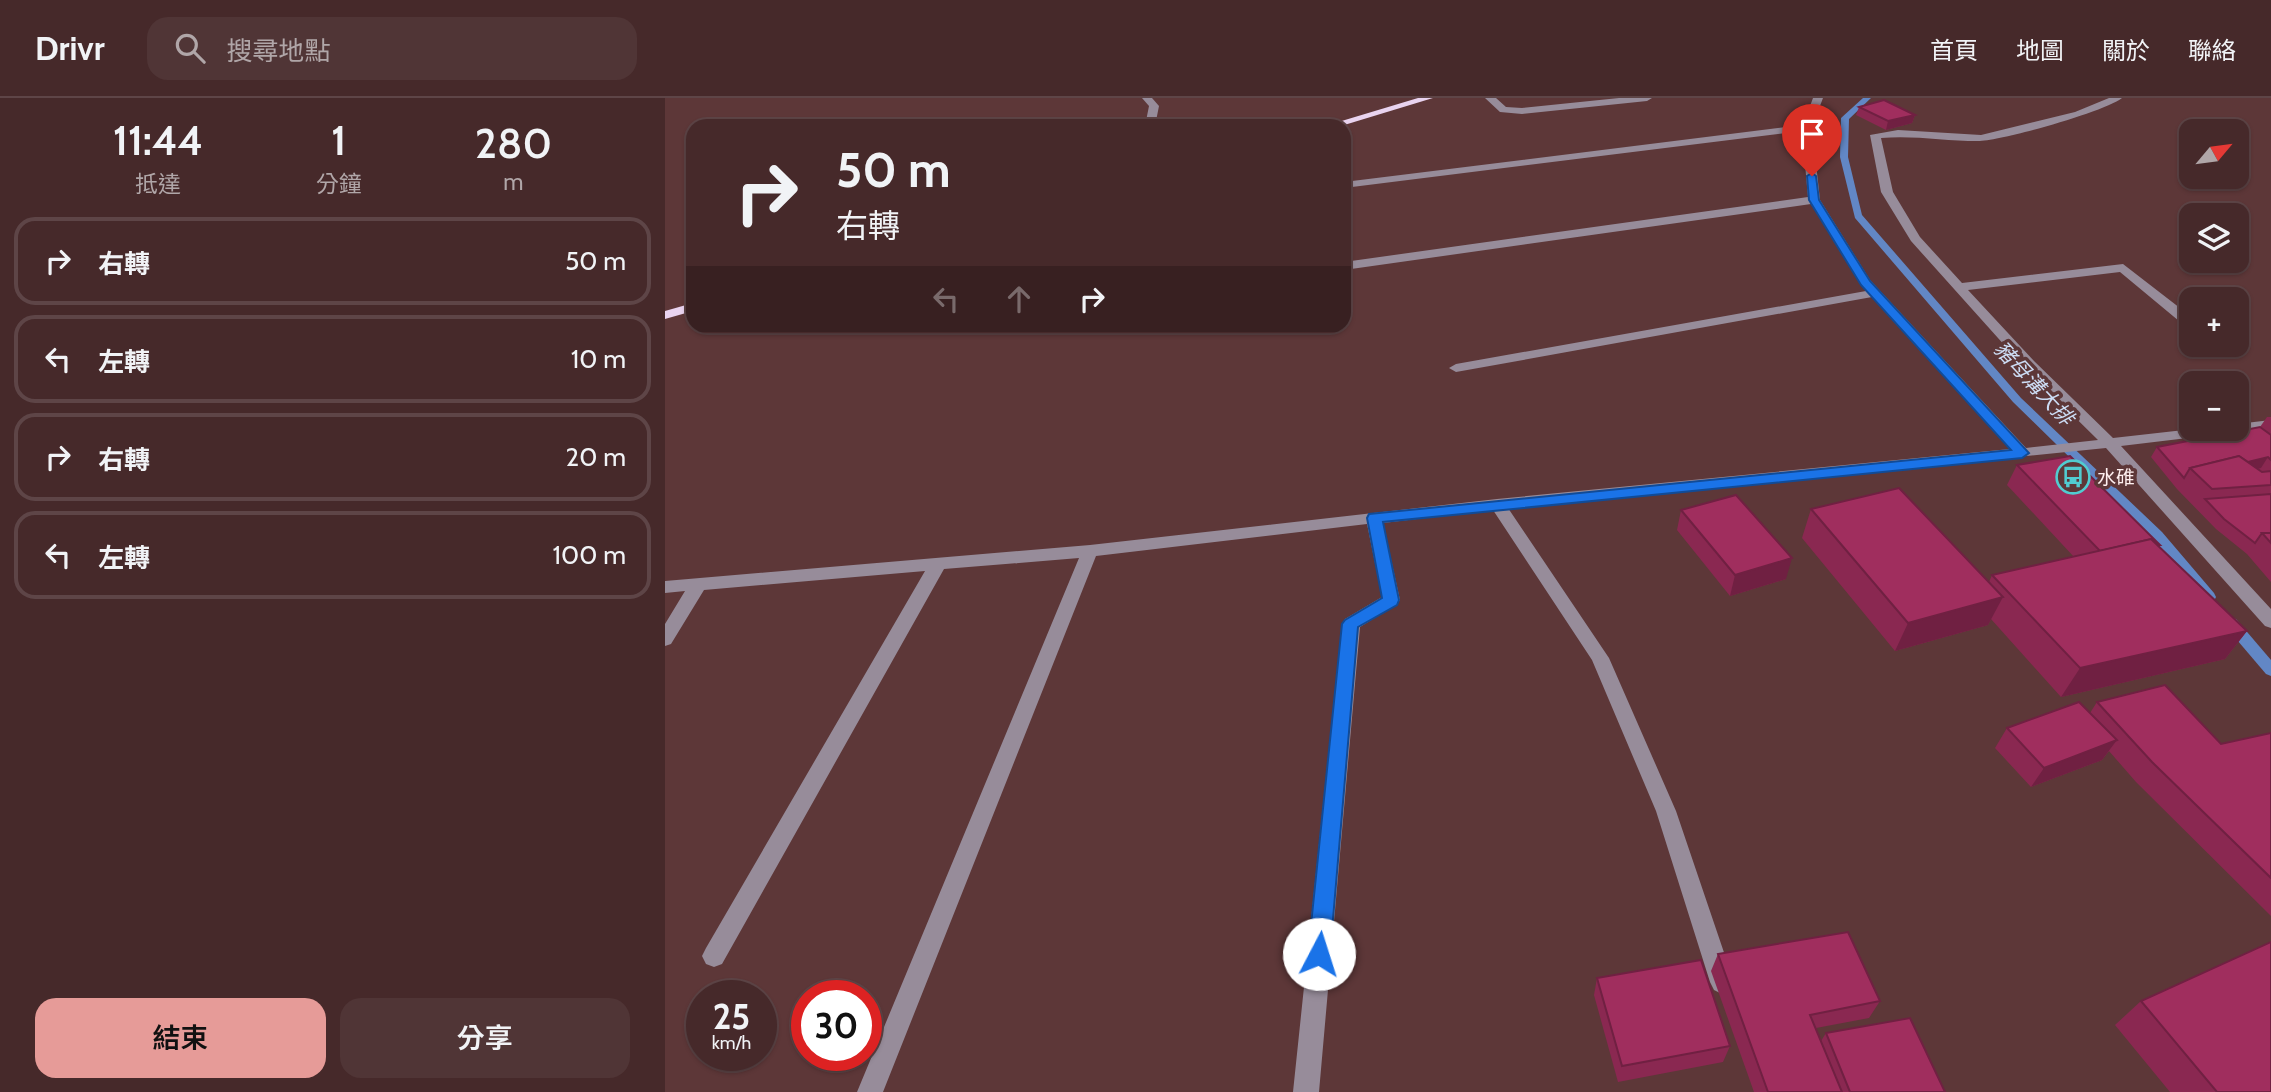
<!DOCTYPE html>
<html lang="zh-TW">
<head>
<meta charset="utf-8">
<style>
	:root { --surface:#46292a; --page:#503536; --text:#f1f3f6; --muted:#b0a6a8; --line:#5e4547; --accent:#e69b98 }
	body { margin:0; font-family:Cabin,"Noto Sans TC",sans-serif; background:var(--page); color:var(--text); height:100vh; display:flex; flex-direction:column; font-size:26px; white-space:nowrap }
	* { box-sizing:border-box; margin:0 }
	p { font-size:23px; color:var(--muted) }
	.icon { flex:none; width:38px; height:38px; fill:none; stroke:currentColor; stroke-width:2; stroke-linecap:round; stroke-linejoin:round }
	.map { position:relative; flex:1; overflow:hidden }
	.sheet { display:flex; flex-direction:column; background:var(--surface); width:665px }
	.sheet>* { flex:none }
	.hud { position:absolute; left:21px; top:21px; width:665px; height:214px; border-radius:21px; box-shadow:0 2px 5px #0004,0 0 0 2px var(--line); background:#46292a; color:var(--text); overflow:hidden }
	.needle { width:46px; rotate:61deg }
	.buttons { position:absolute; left:1514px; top:21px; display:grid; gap:14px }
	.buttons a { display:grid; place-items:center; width:70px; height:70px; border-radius:14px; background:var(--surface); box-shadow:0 2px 5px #0004,0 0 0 2px var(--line); font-size:35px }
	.speed { position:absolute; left:21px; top:882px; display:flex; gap:14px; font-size:35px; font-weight:700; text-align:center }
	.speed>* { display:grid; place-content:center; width:91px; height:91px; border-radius:50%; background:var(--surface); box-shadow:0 2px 5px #0004,0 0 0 2px var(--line); line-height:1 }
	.speed small { font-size:18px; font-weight:400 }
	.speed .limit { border:10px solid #d22; background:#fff; color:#111 }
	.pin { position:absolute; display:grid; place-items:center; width:60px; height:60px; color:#fff; margin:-72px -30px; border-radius:50% 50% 50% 0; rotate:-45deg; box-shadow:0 0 7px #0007 }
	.pin .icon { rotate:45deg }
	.me { position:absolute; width:77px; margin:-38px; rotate:5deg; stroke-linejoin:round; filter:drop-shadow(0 0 5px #0008) }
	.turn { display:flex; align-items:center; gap:24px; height:147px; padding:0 35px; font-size:32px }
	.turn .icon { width:91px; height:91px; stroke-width:2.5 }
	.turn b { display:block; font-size:49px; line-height:60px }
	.lanes { display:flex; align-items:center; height:66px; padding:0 35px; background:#0003; justify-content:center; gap:35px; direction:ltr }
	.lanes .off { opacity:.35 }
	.eta { display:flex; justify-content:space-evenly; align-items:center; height:119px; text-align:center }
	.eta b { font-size:42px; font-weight:600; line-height:49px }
	.primary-button { display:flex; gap:14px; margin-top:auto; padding:14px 35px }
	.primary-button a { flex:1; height:80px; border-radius:21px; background:var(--accent); color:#111; font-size:28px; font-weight:600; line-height:80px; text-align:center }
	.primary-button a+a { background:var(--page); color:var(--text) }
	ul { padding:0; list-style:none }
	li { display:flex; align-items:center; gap:21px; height:88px; margin:0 14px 10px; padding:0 21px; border:4px solid var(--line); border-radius:21px }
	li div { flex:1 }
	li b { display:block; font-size:26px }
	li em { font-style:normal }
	header { display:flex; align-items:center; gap:42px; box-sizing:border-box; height:98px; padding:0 35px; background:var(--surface); border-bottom:2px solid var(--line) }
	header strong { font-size:33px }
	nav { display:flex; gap:38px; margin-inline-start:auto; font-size:24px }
	.search { width:490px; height:63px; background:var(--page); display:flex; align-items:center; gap:18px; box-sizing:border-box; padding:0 24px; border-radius:21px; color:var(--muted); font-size:26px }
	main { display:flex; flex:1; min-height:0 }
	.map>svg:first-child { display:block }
</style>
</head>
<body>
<header>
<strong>Drivr</strong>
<div class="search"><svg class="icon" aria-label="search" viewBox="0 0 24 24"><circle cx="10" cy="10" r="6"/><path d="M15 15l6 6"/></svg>搜尋地點</div>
<nav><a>首頁</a><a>地圖</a><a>關於</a><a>聯絡</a></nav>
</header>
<main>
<section class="sheet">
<div class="eta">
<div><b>11:44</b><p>抵達</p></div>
<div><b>1</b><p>分鐘</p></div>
<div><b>280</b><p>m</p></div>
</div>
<ul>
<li><svg class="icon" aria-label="right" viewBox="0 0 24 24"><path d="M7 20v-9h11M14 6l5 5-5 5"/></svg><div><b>右轉</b></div><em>50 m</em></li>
<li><svg class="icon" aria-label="left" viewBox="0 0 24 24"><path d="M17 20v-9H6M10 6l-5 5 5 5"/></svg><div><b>左轉</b></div><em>10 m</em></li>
<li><svg class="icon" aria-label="right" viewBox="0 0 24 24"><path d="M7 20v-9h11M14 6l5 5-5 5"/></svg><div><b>右轉</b></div><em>20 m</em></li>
<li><svg class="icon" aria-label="left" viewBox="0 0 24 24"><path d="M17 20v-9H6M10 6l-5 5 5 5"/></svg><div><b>左轉</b></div><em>100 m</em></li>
</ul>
<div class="primary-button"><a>結束</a><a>分享</a></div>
</section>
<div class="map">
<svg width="1606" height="994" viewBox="0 0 1606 994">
	<rect width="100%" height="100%" fill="#5d3738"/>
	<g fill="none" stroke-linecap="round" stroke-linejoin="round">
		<g fill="#6287c5" fill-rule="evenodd">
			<path d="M1198 0H1206L1184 21 1183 59 1197 117 1356 300 1497 434 1549 495 1551 499 1549 503H1539L1487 440 1348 304 1190 120 1175 59 1176 20Z"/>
			<path d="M1566 520 1571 521 1606 562V578L1601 576 1561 529 1559 525 1561 521Z"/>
		</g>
		<g fill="#978c9a" fill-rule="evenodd">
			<path d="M477 0H487L494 8 490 28H480L484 8Z"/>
			<path d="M820 0H831L841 9 857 10 954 0H987L982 3 857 16 835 14Z"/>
			<path d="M1148 0H1158L1147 29 1155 102 1205 182 1361 350 1433 342 1359 269 1246 143 1216 94 1205 37 1233 32 1316 37 1410 14 1444 0H1457C1439 14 1336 43 1313 43 1280 43 1248 37 1216 40L1228 94 1255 139 1297 185 1458 166 1524 217V223H1514L1455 174 1303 192 1369 263 1448 340 1528 331H1572V326L1606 322V330L1456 348 1606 511V530L1600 528 1441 350 843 410 944 560 1011 713 1069 884 1065 892 1057 896 1049 892 1045 884 991 713 927 562 828 412 718 425 735 502 732 506 695 529 654 994H628L677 526 680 521 717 499 702 426 431 458 218 994H192L414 460 279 471 57 866 49 869 41 866 37 858 41 850 260 473 39 492 6 546 0 548V526L20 493 0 495V483L425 447 832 401 1345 351 1207 199 791 274 784 270 791 266 1201 193 1146 106 679 172V164L1143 99 1137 33 679 90V84L1138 27Z"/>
		</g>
		<g fill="#e9d3ef" fill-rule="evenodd">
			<path d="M753 0H768L676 28H660Z"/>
			<path d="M28 205V213L0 221V213Z"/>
		</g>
	</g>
	<g fill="#8a2851">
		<path d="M1194 9 1250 17 1247 25 1221 32 1191 17Z"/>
		<path d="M1602 319H1606V484L1582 456 1551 431 1512 391 1486 359 1492 349 1595 329Z"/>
		<path d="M1352 367 1494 449 1582 533 1560 561 1396 599 1326 521 1323 527 1230 553 1137 440 1146 411 1324 484 1327 477 1409 459 1342 387Z"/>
		<path d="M1016 412 1121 481 1065 498 1012 432Z"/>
		<path d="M1432 604 1556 646 1606 635V818L1471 684 1444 653 1437 662 1366 689 1330 650 1342 630 1425 615Z"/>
		<path d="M1053 856 1215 903 1204 920 1151 930 1156 943 1161 935 1280 994H1089L1046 873Z"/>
		<path d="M932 880 1065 948 1058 964 953 984 929 897Z"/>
		<path d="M1476 903 1606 994H1505L1450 927Z"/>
	</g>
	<g fill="#702042">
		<path d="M1250 17 1247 25 1221 32 1223 23Z"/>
		<path d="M1603 359 1596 370 1539 384 1532 377Z"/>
		<path d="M1127 460 1121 481 1065 498 1070 477Z"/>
		<path d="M1338 499 1323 527 1230 553 1243 525Z"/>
		<path d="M1582 533 1560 561 1396 599 1415 570Z"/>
		<path d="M1452 642 1437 662 1366 689 1379 670Z"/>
	</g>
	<g fill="#a02e5e" stroke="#702042" stroke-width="2">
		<path d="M1219 2 1250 17 1223 23 1194 9Z"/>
		<path d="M1595 329 1606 337V362L1603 359 1583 364 1574 358 1525 370 1519 380 1492 349Z"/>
		<path d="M1405 358 1495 447H1493L1486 441 1435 453 1352 367Z"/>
		<path d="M1574 358 1597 374 1606 373V387L1547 391 1525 370Z"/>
		<path d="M1234 390 1338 499 1243 525 1146 411Z"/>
		<path d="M1606 396V435H1597L1590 445 1559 421 1540 401Z"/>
		<path d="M1071 397 1127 460 1070 477 1016 412Z"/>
		<path d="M1597 435H1606V445Z"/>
		<path d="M1486 441 1582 533 1415 570 1327 477Z"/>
		<path d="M1500 587 1556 646 1606 635V780L1487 664 1432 604Z"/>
		<path d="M1414 604 1452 642 1379 670 1342 630Z"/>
		<path d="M1183 834 1215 903 1145 917 1177 994H1103L1053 856Z"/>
		<path d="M1606 844V994H1552L1476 903Z"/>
		<path d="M1036 862 1065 948 957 968 932 880Z"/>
		<path d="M1245 920 1280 994H1185L1161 935Z"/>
	</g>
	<path fill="#1a73e8" stroke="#114b97" stroke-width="2" d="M1147 75 1151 78 1154 102 1205 183 1364 355 1357 360 718 424 734 502 732 507 693 529 665 856 661 864 654 867 646 864 643 856 677 526 680 522 717 500 702 420 704 416 1346 352 1196 187 1144 102 1142 78Z"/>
	<defs>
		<symbol id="bus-ring" viewBox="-11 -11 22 22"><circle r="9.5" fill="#5d3738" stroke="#51ccd1" stroke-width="1.5"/><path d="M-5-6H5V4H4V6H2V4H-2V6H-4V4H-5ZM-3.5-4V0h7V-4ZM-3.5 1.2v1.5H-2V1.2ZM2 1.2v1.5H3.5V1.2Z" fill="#51ccd1"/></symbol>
	</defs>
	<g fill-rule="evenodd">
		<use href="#bus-ring" x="1389" y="360" width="38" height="38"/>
	</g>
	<g text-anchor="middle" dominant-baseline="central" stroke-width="7" stroke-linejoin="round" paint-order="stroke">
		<g font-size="19" fill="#fff0f0" stroke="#5d3738" text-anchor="start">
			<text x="1432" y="379">水碓</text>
		</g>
		<g font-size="21" font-style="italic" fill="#cdddf5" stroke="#5d3738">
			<text transform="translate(1369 285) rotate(47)">豬母溝大排</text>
		</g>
	</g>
</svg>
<div class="buttons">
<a><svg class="needle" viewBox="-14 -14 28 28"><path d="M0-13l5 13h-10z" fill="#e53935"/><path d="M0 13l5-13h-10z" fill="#b0a6a8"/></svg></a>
<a><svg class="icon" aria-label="layers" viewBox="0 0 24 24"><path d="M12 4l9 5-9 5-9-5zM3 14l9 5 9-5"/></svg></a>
<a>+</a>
<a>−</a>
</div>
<div class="speed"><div>25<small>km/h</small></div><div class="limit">30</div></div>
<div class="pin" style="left:1147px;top:78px;background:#d93025"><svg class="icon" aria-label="arrive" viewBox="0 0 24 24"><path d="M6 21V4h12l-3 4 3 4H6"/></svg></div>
<svg class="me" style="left:654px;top:856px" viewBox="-20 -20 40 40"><circle r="19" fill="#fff"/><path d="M0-13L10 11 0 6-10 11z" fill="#1a73e8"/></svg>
<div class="hud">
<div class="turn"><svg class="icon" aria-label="right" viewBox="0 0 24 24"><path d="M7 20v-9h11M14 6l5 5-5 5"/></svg><div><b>50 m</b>右轉</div></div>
<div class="lanes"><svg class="icon off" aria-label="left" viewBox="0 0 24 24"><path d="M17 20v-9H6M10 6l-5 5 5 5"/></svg><svg class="icon off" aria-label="ahead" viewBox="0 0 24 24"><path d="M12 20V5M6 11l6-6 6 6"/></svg><svg class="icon" aria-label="right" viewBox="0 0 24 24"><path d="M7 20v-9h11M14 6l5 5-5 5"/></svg></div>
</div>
</div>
</main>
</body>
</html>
